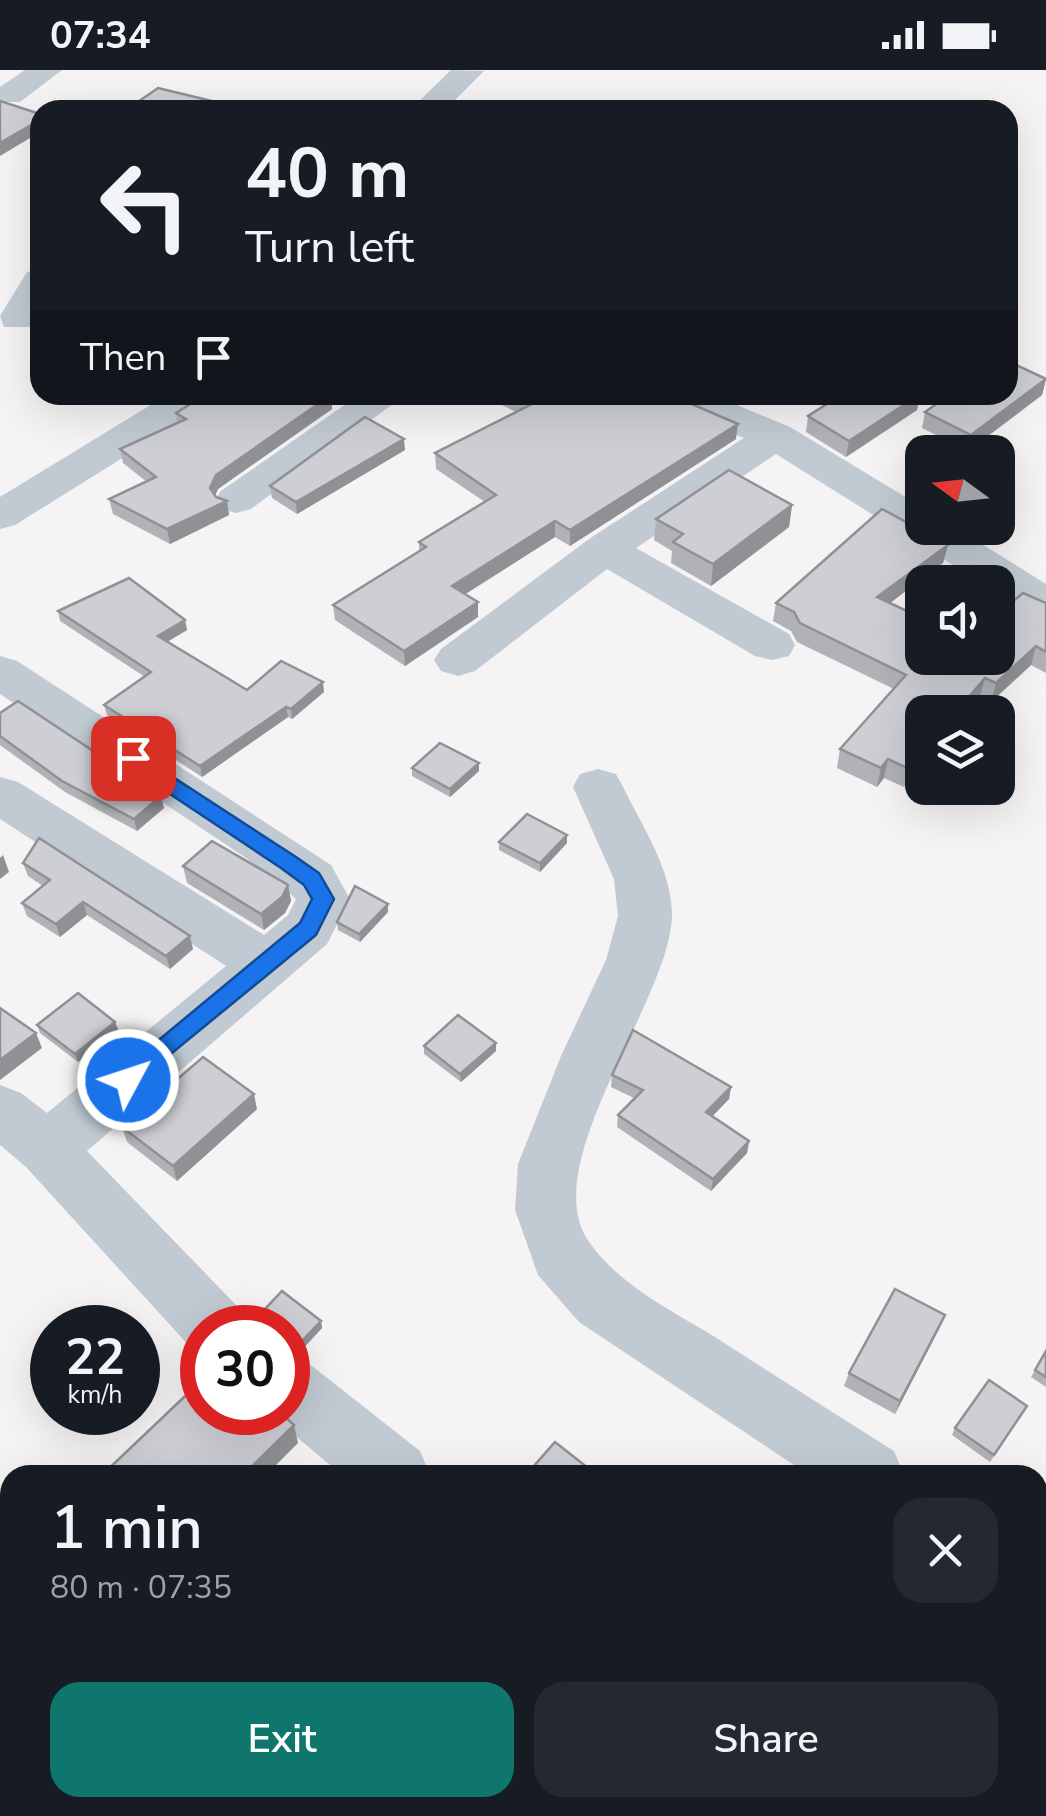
<!DOCTYPE html>
<html lang="en">
<head>
<meta charset="utf-8">
<style>
	:root { --surface:#171b24; --page:#242831; --text:#f1f3f6; --muted:#9ea1a6; --accent:#0f766e }
	body { margin:0; font-family:"Nunito Sans",sans-serif; background:var(--page); color:var(--text); height:100vh; display:flex; flex-direction:column; font-size:38px; white-space:nowrap }
	* { box-sizing:border-box; margin:0 }
	p { font-size:32px; color:var(--muted) }
	.icon { flex:none; width:55px; height:55px; fill:none; stroke:currentColor; stroke-width:2; stroke-linecap:round; stroke-linejoin:round }
	.map { position:relative; flex:1; overflow:hidden }
	.side { position:absolute; left:0px; top:1395px; width:1048px; height:352px; display:flex; flex-direction:column; background:var(--surface); border-radius:30px 30px 0 0; box-shadow:0 10px 40px #0002 }
	.side>* { flex:none }
	.hud { position:absolute; left:30px; top:30px; width:988px; height:305px; border-radius:30px; box-shadow:0 10px 40px #0002; background:#171b24; color:var(--text); overflow:hidden }
	.needle { width:65px; rotate:285deg }
	.tools { position:absolute; left:905px; top:365px; display:grid; gap:20px }
	.tools a { display:grid; place-items:center; width:110px; height:110px; border-radius:20px; background:var(--surface); box-shadow:0 10px 40px #0002; font-size:50px }
	.speed { position:absolute; left:30px; top:1235px; display:flex; gap:20px; font-size:50px; font-weight:700; text-align:center }
	.speed>* { display:grid; place-content:center; width:130px; height:130px; border-radius:50%; background:var(--surface); box-shadow:0 10px 40px #0002; line-height:1 }
	.speed small { font-size:25px; font-weight:400 }
	.speed .limit { border:15px solid #d22; background:#fff; color:#111 }
	.pin { position:absolute; display:grid; place-items:center; width:85px; height:85px; color:#fff; margin:-42px; border-radius:20px; box-shadow:0 5px 15px #0006 }
	.me { position:absolute; width:110px; margin:-55px; rotate:50deg; stroke-linejoin:round; filter:drop-shadow(0 0 8px #0008) }
	.turn { display:flex; align-items:center; gap:35px; height:210px; padding:0 50px; font-size:45px }
	.turn .icon { width:130px; height:130px; stroke-width:2.5 }
	.turn b { display:block; font-size:70px; line-height:85px }
	.then { display:flex; align-items:center; height:95px; padding:0 50px; background:#0003; gap:20px; font-size:38px }
	.round { display:grid; place-items:center; flex:none; width:105px; height:105px; border-radius:30px; background:var(--page) }
	.overview { display:flex; align-items:center; justify-content:space-between; height:170px; padding:0 50px }
	h1 { font-size:60px; font-weight:600; line-height:75px }
	.button { display:flex; gap:20px; margin-top:auto; padding:20px 50px }
	.button a { flex:1; height:115px; border-radius:30px; background:var(--accent); color:#fff; font-size:40px; font-weight:600; line-height:115px; text-align:center }
	.button a+a { background:var(--page); color:var(--text) }
	.status { display:flex; justify-content:space-between; align-items:center; height:70px; padding:0 50px; background:var(--surface); direction:ltr }
	.status svg { height:28px; fill:currentColor }
	.map>svg:first-child { display:block }
</style>
</head>
<body>
<div class="status"><b>07:34</b><svg viewBox="0 0 49 12"><path d="M0 12V9h3v3zM5 12V6h3v6zM10 12V3h3v9zM15 12V0h3v12zM26 1h20v11H26zM47 4h2v5h-2z"/></svg></div>
<div class="map">
<svg width="1046" height="1746" viewBox="0 0 1046 1746">
	<rect width="100%" height="100%" fill="#f5f3f3"/>
	<g fill="none" stroke-linecap="round" stroke-linejoin="round">
		<g fill="#c1cad2" fill-rule="evenodd">
			<path d="M25 0H62L20 32H0V17Z"/>
			<path d="M451 0 484 1 445 40H410Z"/>
			<path d="M40 199V242L30 257H4L0 246 27 202Z"/>
			<path d="M167 325H215L209 334 15 455 0 459V427Z"/>
			<path d="M359 325H405L251 439 236 443 221 439 215 430 221 421Z"/>
			<path d="M659 325H713L790 357 922 437V458H956L1046 514V550L1030 545 998 524V512H980L776 384 636 478 789 564 795 575 789 586 772 590 755 586 607 499 475 601 458 606 441 601 434 590 441 579 589 469 744 368 665 334Z"/>
			<path d="M0 586 17 591 331 795 350 829 327 874 87 1081 238 1237 248 1258H202V1283L192 1279 26 1097 0 1075V1015L21 1023 47 1043 226 896 0 749V707L18 712 264 865 288 845 296 829 246 788 0 624Z"/>
			<path d="M598 699 616 704 623 717C642 756 671 798 672 843 673 927 534 1094 589 1172 619 1215 671 1240 715 1267 774 1305 834 1343 894 1381L904 1405H809L579 1252 538 1205 515 1140 518 1094 561 986 606 890 618 846 614 809 573 717 580 704Z"/>
			<path d="M288 1287 312 1296 420 1381 430 1405H342L267 1342H288Z"/>
			<path d="M1038 1478 1046 1481V1556L1038 1553Z"/>
			<path d="M1046 1603V1686L1038 1689V1607Z"/>
			<path d="M928 1738H1009L1006 1746H925Z"/>
		</g>
	</g>
	<g fill="#b0b2b7">
		<path d="M1046 308 1042 325 968 381 922 358 925 342Z"/>
		<path d="M331 325 332 339 218 419 215 426 227 431 229 445 170 474 113 444 109 429 147 412 123 393 120 379 177 353 176 343Z"/>
		<path d="M482 325H671L736 369 570 476 555 467 465 524 478 532V547L405 596 335 550 333 535 419 481V472L485 432 436 399 435 383 516 342Z"/>
		<path d="M920 325 917 340 846 387 806 362 808 346Z"/>
		<path d="M405 380 297 444 272 428 270 416Z"/>
		<path d="M792 435 789 457 711 516 671 493 672 481 654 470 656 449Z"/>
		<path d="M948 475 943 493 890 533 922 588 1046 533V603L1031 595 991 632 980 626 966 642H922L904 717 884 708 877 717 837 698 840 679 894 619 797 572 791 561 773 551 776 533Z"/>
		<path d="M58 541 185 550 187 560 167 572 247 620 324 622 292 649 288 647 202 707 107 645 104 635 145 607 60 551Z"/>
		<path d="M0 643 161 726 164 738 137 761 65 722 0 675Z"/>
		<path d="M479 693V701L450 727 412 706V698Z"/>
		<path d="M567 765V773L540 802 499 780V772Z"/>
		<path d="M23 793 193 879 170 899 87 845 60 867 27 846 22 833 43 816 28 806Z"/>
		<path d="M183 796 288 815 291 831 285 843 264 860 187 813Z"/>
		<path d="M388 842 360 872 338 860 337 852Z"/>
		<path d="M115 952 118 960 78 992 40 963 37 955Z"/>
		<path d="M496 973V981L461 1012 424 984V976Z"/>
		<path d="M612 1005 731 1017 729 1029 712 1046 749 1071 747 1083 711 1121 617 1057 618 1045 634 1028 611 1017Z"/>
		<path d="M257 1039 177 1111 127 1072 122 1057Z"/>
		<path d="M321 1251 322 1258 296 1286 288 1284V1258Z"/>
		<path d="M939 1259 895 1344 844 1316 849 1303Z"/>
		<path d="M1046 1281V1317L1031 1307Z"/>
		<path d="M1023 1343 990 1392 952 1365 955 1358Z"/>
		<path d="M495 1738H792L839 1746H505Z"/>
	</g>
	<g fill="#909195">
		<path d="M40 50V62L0 86V73Z"/>
		<path d="M1046 309 1042 325 968 381 971 365Z"/>
		<path d="M331 325 332 339 218 419 212 432 210 418 216 405Z"/>
		<path d="M920 325 917 340 846 387 849 371Z"/>
		<path d="M738 354 736 369 570 476V460Z"/>
		<path d="M404 369 405 380 297 444 296 432Z"/>
		<path d="M227 431 229 445 170 474 167 459Z"/>
		<path d="M792 435 789 457 711 516 713 494Z"/>
		<path d="M555 451V467L453 532 452 516Z"/>
		<path d="M948 475 943 493 874 545 877 527Z"/>
		<path d="M478 532V547L405 596 404 581Z"/>
		<path d="M185 550 187 560 160 576 158 566Z"/>
		<path d="M1036 576 1031 595 991 632 996 613Z"/>
		<path d="M985 608 980 626 966 642H956Z"/>
		<path d="M323 612 324 622 292 649 291 639Z"/>
		<path d="M286 637 288 647 202 707 200 696Z"/>
		<path d="M922 683V695L904 717 909 699Z"/>
		<path d="M888 689 884 708 877 717 881 698Z"/>
		<path d="M479 693V701L450 727V719Z"/>
		<path d="M161 726 164 738 137 761 134 749Z"/>
		<path d="M567 765V773L540 802V793Z"/>
		<path d="M3 785 9 802 0 809V788Z"/>
		<path d="M288 815 291 831 285 843 264 860 261 844Z"/>
		<path d="M83 832 87 845 60 867 56 854Z"/>
		<path d="M388 834V842L360 872 359 864Z"/>
		<path d="M190 866 193 879 170 899 166 886Z"/>
		<path d="M115 952 118 960 78 992 75 984Z"/>
		<path d="M36 963 42 978 0 1010V990Z"/>
		<path d="M496 973V981L461 1012 460 1004Z"/>
		<path d="M731 1017 729 1029 705 1054 706 1042Z"/>
		<path d="M254 1024 257 1039 177 1111 173 1096Z"/>
		<path d="M749 1071 747 1083 711 1121 713 1109Z"/>
		<path d="M945 1245 939 1259 895 1344 900 1331Z"/>
		<path d="M321 1251 322 1258 296 1286 294 1279Z"/>
		<path d="M294 1355 298 1373 266 1405H243Z"/>
	</g>
	<g fill="#cdcfd5" stroke="#909195" stroke-width="2.5">
		<path d="M158 18 249 40H126Z"/>
		<path d="M0 31 40 44V50L0 73Z"/>
		<path d="M1008 291 1046 309 971 365 925 342 949 325H1008Z"/>
		<path d="M205 325H331L216 405 210 418 216 427 227 431 167 459 109 429 156 407 120 379 186 349 176 343Z"/>
		<path d="M511 325H671L738 354 570 460 555 451 452 516 478 532 404 581 333 535 426 477 419 472 496 425 435 383 530 335Z"/>
		<path d="M841 325H919L849 371 808 346Z"/>
		<path d="M365 347 404 369 296 432 270 416Z"/>
		<path d="M729 400 792 435 713 494 673 472 683 464 656 449Z"/>
		<path d="M882 439 948 475 877 527 922 548V588H998V544L1023 523 1046 533V582L1036 576 996 613 985 608 956 642H922V683L909 699 888 689 881 698 840 679 906 605 800 553 794 542 776 533Z"/>
		<path d="M129 508 185 550 158 566 247 620 281 591 323 612 291 639 286 637 200 696 104 635 151 602 58 541Z"/>
		<path d="M18 631 161 726 134 749 62 711 0 666V643Z"/>
		<path d="M440 673 479 693 450 719 412 698Z"/>
		<path d="M527 744 567 765 540 793 499 772Z"/>
		<path d="M39 768 190 866 166 886 83 832 56 854 22 833 50 810 23 793Z"/>
		<path d="M212 771 288 815 282 827 261 844 183 796Z"/>
		<path d="M355 816 388 834 359 864 337 852Z"/>
		<path d="M78 923 115 952 75 984 37 955Z"/>
		<path d="M0 938 36 963 0 990Z"/>
		<path d="M458 945 496 973 460 1004 424 976Z"/>
		<path d="M633 960 731 1017 706 1042 749 1071 713 1109 618 1045 643 1020 612 1005Z"/>
		<path d="M203 987 254 1024 173 1096 122 1057Z"/>
		<path d="M895 1219 945 1245 900 1331 849 1303Z"/>
		<path d="M282 1221 321 1251 294 1279 288 1278V1258H247Z"/>
		<path d="M1046 1281V1307L1035 1300Z"/>
		<path d="M202 1310V1342H280L294 1355 243 1405H102Z"/>
		<path d="M989 1310 1027 1336 994 1385 955 1358Z"/>
		<path d="M555 1372 597 1405H526Z"/>
		<path d="M507 1738H792L830 1739 839 1746H518Z"/>
	</g>
	<path fill="#1a73e8" stroke="#114b97" stroke-width="2.5" d="M133 681 296 787 319 803 334 829 316 865 128 1019 116 1010 120 1002 300 853 312 829 304 815 281 798 125 694V683Z"/>
</svg>
<div class="tools">
<a><svg class="needle" viewBox="-14 -14 28 28"><path d="M0-13l5 13h-10z" fill="#e53935"/><path d="M0 13l5-13h-10z" fill="#9ea1a6"/></svg></a>
<a><svg class="icon" aria-label="sound" viewBox="0 0 24 24"><path d="M4 9h4l5-4v14l-5-4H4zM17 9q2 3 0 6"/></svg></a>
<a><svg class="icon" aria-label="layers" viewBox="0 0 24 24"><path d="M12 4l9 5-9 5-9-5zM3 14l9 5 9-5"/></svg></a>
</div>
<div class="speed"><div>22<small>km/h</small></div><div class="limit">30</div></div>
<div class="pin" style="left:133px;top:688px;background:#d93025"><svg class="icon" aria-label="arrive" viewBox="0 0 24 24"><path d="M6 21V4h12l-3 4 3 4H6"/></svg></div>
<svg class="me" style="left:128px;top:1010px" viewBox="-20 -20 40 40"><circle r="17" fill="#1a73e8" stroke="#fff" stroke-width="3"/><path d="M0-11L8 9 0 5-8 9z" fill="#fff"/></svg>
<div class="hud">
<div class="turn"><svg class="icon" aria-label="left" viewBox="0 0 24 24"><path d="M17 20v-9H6M10 6l-5 5 5 5"/></svg><div><b>40 m</b>Turn left</div></div>
<div class="then">Then<svg class="icon" aria-label="arrive" viewBox="0 0 24 24"><path d="M6 21V4h12l-3 4 3 4H6"/></svg></div>
</div>
<section class="side">
<div class="overview"><div><h1>1 min</h1><p>80 m · 07:35</p></div><a class="round"><svg class="icon" aria-label="close" viewBox="0 0 24 24"><path d="M6 6l12 12M18 6L6 18"/></svg></a></div>
<div class="button"><a>Exit</a><a>Share</a></div>
</section>
</div>
</body>
</html>
